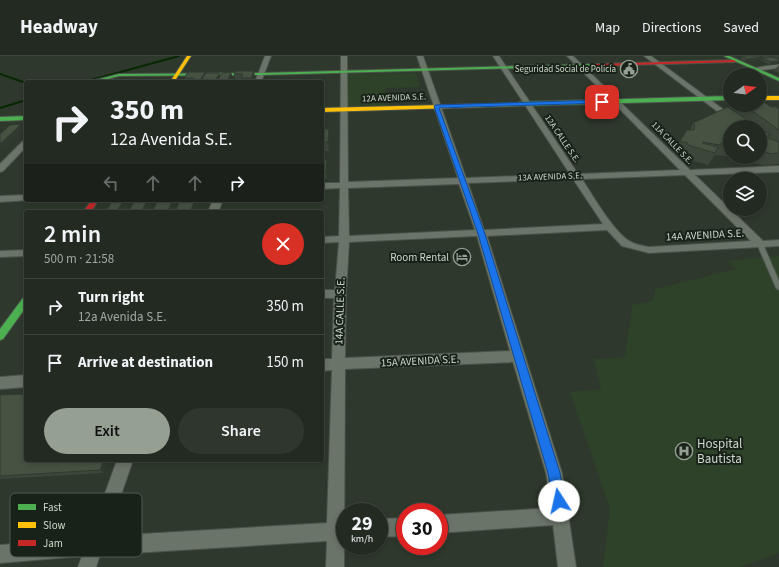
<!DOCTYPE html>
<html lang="en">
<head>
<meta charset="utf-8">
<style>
	:root { --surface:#222a21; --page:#2e362e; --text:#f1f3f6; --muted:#a2a7a5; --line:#3f463f; --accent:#959f92 }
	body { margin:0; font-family:"Source Sans 3",sans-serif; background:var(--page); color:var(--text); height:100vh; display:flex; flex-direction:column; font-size:15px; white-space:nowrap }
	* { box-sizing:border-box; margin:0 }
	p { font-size:13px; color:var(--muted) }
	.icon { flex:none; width:22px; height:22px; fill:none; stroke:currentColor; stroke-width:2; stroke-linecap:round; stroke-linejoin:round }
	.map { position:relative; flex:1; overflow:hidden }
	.side { position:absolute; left:24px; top:154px; width:300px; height:252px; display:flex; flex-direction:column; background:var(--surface); border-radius:4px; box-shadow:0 2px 6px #0003,0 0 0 1px var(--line) }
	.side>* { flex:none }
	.guide { position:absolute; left:24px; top:24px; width:300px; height:122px; border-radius:4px; box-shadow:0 2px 6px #0003,0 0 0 1px var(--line); background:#222a21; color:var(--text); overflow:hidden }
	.needle { width:26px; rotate:76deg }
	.buttons { position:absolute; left:723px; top:12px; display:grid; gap:8px }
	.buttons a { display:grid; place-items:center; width:44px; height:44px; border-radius:50%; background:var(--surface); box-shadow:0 2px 6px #0003,0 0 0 1px var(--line); font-size:20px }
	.speed { position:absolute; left:336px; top:447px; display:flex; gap:8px; font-size:20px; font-weight:700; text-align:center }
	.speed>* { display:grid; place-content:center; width:52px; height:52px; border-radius:50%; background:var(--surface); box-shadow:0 2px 6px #0003,0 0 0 1px var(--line); line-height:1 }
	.speed small { font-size:10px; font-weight:400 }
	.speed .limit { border:6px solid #d22; background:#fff; color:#111 }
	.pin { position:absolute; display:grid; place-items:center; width:34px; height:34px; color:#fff; margin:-17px; border-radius:8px; box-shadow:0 2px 6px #0006 }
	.me { position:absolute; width:44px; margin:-22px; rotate:350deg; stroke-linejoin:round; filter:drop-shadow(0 0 3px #0008) }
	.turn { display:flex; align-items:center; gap:14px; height:84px; padding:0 20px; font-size:18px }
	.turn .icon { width:52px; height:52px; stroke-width:2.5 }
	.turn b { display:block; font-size:28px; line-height:34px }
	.lanes { display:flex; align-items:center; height:38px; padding:0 20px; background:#0003; justify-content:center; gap:20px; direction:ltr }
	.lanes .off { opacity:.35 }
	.round { display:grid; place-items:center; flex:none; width:42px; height:42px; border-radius:21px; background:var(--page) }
	.headline { display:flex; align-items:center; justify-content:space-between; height:68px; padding:0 20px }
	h1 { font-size:24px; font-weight:600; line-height:30px }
	.button { display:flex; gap:8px; margin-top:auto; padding:8px 20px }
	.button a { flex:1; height:46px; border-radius:24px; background:var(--accent); color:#111; font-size:16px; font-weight:600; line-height:46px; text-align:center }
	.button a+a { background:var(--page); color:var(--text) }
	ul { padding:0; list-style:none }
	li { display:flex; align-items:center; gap:12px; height:56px; padding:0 20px; border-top:1px solid var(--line) }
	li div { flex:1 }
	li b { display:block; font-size:15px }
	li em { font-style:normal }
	header { display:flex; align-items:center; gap:24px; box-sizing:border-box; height:56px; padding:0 20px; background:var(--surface); border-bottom:1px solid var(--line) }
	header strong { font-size:19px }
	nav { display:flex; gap:22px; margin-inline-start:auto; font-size:14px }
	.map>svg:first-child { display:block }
</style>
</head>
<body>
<header>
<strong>Headway</strong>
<nav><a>Map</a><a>Directions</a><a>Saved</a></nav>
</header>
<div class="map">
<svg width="779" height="511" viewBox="0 0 779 511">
	<rect width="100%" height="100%" fill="#2e382c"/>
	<g fill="#2d4229">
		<path d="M416 17 420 31 385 32 388 50H347L348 18Z"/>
		<path d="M779 200V497L740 511H603L610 453 570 336 601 333 594 303 625 301 632 249 653 245 655 233 736 213 727 205Z"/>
	</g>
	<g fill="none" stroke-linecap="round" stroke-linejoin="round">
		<g stroke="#082804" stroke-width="2">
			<path d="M0 18 26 27"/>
			<path d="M84 26 179 0"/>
			<path d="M0 52 26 44"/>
		</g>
		<defs>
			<path id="lane" d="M760 186 763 188 779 225V234L776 232 757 188Z"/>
			<g id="street">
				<path d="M265 0H271L261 26H255Z"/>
				<path d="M341 0H347L348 126 458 122 417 0H423L466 122 570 118 493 0H499L578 118 680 114 567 0H573L690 114 779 110V116L695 119 763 185 779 184V190L649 197 622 190 607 174 487 180 562 417 576 511H558L553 469 439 477V459L551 452 546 417 513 306 345 313 344 511H326L327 485 100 499 96 511H78L82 500 0 507V489L89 482 117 404H133L107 480 327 467 332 314 322 315V303H332L334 242H322V234H335L339 186 322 187V181L339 180 340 132 322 133V127H340ZM685 119 751 185 649 191C643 190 637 189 631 186 614 177 593 140 582 123ZM573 123 603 168 484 174 468 127ZM459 128 475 174 349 180 348 132ZM477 180 510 295 345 302 346 238 349 186Z"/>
				<path d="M644 0H651L747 71H738Z"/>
				<path d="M779 8V12L752 15 749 13Z"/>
				<path d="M23 85H26V91L3 115 0 116V108Z"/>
				<path d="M26 139V144H29L0 146V140Z"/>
				<path d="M213 144H223L218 156H208Z"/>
				<path d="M26 194V200L0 201V195Z"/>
				<path d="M26 319V331L0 333V321Z"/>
				<path d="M405 462V480L379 481V463Z"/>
			</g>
			<g id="fast">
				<path d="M724 0H729L779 22V25Z"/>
				<path d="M596 8 598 10 261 19 119 20 96 26H88L119 18 261 17Z"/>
				<path d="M730 40V44L519 50 516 48 519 46Z"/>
				<path d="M26 60V64L0 65V61Z"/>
				<path d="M26 241V251L3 283 0 284V273L23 242Z"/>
			</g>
			<g id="slow">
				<path d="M187 0H191L174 26H170Z"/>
				<rect x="760" y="40" width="19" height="4"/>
				<path d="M521 47 522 48 519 50 322 56V52Z"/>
			</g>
			<g id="jam">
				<path d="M734 4 736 6 596 10 594 9 596 8Z"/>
				<path d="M92 144H98L91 156H83Z"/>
			</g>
		</defs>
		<use href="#lane" stroke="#4a5349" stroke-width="2"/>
		<use href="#street" stroke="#4a5349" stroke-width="2"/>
		<use href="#fast" stroke="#4a5349" stroke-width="2"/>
		<use href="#slow" stroke="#4a5349" stroke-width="2"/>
		<use href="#jam" stroke="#4a5349" stroke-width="2"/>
		<use href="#lane" fill="#6b7469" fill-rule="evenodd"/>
		<use href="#street" fill="#6b7469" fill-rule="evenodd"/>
		<use href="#fast" fill="#4caf50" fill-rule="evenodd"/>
		<use href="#slow" fill="#ffc107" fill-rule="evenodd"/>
		<use href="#jam" fill="#c62828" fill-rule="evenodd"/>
	</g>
	<g fill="#3c473a">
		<path d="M742 0H779V8L770 9 761 4 746 5 741 3Z"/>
		<path d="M779 9V17L774 15 778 10Z"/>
		<path d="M235 15 255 20 253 26H242L241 24H235L234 18Z"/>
		<path d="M205 16 206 18 220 19 233 22 231 26H185L184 22Z"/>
		<path d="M737 49H760L779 53V108L763 109 753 107 754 101H760V71H730V101L715 99 708 109 681 101 682 99 674 97 680 85 690 74 693 67 734 54Z"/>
		<path d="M322 73H329L330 82 329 95H322Z"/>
		<path d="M322 104 328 110 327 122 322 123Z"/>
		<path d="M113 144H131V145L124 156H106V155Z"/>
		<path d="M0 339 26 404H108L103 417 0 423Z"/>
	</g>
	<g fill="#313a2f">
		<path d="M763 1 761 4 746 5 747 3Z"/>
		<path d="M779 5V8L770 9 771 6Z"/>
		<path d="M254 15 255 20 253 26H252L251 22Z"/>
		<path d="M205 16 207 21 204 26H199Z"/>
		<path d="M231 16 233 22 231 26H227Z"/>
		<path d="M220 17 221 22 219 26H214Z"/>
		<path d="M21 68 25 74 2 96 0 93V88Z"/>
		<path d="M329 73 330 82 329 95 328 86Z"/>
		<path d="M327 104 328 110 327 122 326 116Z"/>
		<path d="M124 144H131V145L124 156H118L117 155Z"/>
		<path d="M148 144H154L148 156H141Z"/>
		<path d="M173 144H178L173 156H167Z"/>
		<path d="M195 144H200L195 156H190Z"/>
		<path d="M104 404H108L103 417 100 414Z"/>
	</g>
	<g fill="#465343" stroke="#313a2f">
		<path d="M742 0H759L763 1 747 3Z"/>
		<path d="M771 0H779V2H776Z"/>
		<path d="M773 1 779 4V5L771 6 762 2Z"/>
		<path d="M235 15H254L251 22H241L243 18H234Z"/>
		<path d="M188 16H205L199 26H191L194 22H184Z"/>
		<path d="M231 16 227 26H217L222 17Z"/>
		<path d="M206 17H220L214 26H200Z"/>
		<path d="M760 46H764L771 51H776L779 53V74L744 49H760Z"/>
		<path d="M728 51 758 71H730V88L721 87 720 89 703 86 702 87 718 91 715 97 688 89V87L680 85 687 74H694L695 69 693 67Z"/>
		<path d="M21 68 13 76 0 88V78L10 69Z"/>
		<path d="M760 72 771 79 764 81 777 85 779 87V97L771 98 761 95 762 89H760Z"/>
		<path d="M322 73H329L328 86 322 87Z"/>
		<path d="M322 104H327L326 116H322Z"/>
		<path d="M113 144H124L117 155H106Z"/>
		<path d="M135 144H148L141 156H128Z"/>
		<path d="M158 144H173L167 156H152Z"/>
		<path d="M180 144H195L190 156H175Z"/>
		<path d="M26 338V404H104L100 414 0 420V339Z"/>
	</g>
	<path fill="#1a73e8" stroke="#114b97" d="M602 44 604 47 439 52 485 178 560 417 565 445 563 450 559 452 554 450 548 417 478 178 434 50 436 49Z"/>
	<defs>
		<symbol id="civic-ring" viewBox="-11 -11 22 22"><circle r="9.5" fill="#192218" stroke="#959f92" stroke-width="1.5"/><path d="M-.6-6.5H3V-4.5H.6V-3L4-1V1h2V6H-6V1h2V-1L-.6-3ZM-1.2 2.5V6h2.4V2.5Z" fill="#959f92"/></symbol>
		<symbol id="hotel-ring" viewBox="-11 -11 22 22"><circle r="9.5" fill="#192218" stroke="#959f92" stroke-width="1.5"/><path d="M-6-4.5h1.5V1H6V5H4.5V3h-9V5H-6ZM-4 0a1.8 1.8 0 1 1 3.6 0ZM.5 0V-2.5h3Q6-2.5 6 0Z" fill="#959f92"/></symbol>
		<symbol id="hospital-ring" viewBox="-11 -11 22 22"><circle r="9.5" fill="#192218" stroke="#959f92" stroke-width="1.5"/><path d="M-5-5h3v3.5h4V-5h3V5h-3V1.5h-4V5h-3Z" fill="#959f92"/></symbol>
	</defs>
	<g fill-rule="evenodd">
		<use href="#civic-ring" x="619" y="3" width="20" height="20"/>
		<use href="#hotel-ring" x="452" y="191" width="20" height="20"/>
		<use href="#hospital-ring" x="674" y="385" width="20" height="20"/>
	</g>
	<g text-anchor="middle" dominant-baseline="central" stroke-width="4" stroke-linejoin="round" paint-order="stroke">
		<g font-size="9" fill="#ccd7c9" stroke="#192218" text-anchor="end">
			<text x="616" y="13">Seguridad Social de Policía</text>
		</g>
		<g font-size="9" fill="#ccd7c9" stroke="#192218">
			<text transform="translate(394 42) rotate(-2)">12A AVENIDA S.E.</text>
			<text transform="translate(562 83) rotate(56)">12A CALLE S.E.</text>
			<text transform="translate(672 87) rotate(46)">11A CALLE S.E.</text>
			<text transform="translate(550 121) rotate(-2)">13A AVENIDA S.E.</text>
		</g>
		<g font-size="11" fill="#ccd7c9" stroke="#192218">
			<text transform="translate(705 179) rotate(-3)">14A AVENIDA S.E.</text>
			<text transform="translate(340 255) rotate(-88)">14A CALLE S.E.</text>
			<text transform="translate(420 305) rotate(-3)">15A AVENIDA S.E.</text>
		</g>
		<g font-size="11" fill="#ccd7c9" stroke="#192218" text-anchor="end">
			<text x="449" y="201">Room Rental</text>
		</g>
		<g font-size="13" fill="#ccd7c9" stroke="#192218" text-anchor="start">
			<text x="697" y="388">Hospital<tspan x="697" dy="15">Bautista</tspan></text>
		</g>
	</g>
	<rect x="10" y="437" width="132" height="64" rx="6" fill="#192218" stroke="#4f584d" stroke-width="1"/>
	<rect x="18" y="448" width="18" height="6" fill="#4caf50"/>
	<rect x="18" y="466" width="18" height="6" fill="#ffc107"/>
	<rect x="18" y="484" width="18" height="6" fill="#c62828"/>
	<g font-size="11" fill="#ccd7c9">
		<text x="43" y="455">Fast</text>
		<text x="43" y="473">Slow</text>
		<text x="43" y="491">Jam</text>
	</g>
</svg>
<div class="buttons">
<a><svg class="needle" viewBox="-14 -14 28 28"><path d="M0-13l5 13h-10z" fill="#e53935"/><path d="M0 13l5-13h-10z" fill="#a2a7a5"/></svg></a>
<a><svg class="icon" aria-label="search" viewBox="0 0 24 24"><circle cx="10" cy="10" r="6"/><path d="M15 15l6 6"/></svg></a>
<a><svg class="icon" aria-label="layers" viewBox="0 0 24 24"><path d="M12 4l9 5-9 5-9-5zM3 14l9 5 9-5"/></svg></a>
</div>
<div class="speed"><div>29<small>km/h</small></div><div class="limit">30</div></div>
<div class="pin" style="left:602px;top:46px;background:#d93025"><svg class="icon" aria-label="arrive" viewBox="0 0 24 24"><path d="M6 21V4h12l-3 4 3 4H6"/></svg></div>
<svg class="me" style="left:559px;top:445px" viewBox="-20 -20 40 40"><circle r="19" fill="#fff"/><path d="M0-13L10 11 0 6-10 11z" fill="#1a73e8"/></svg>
<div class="guide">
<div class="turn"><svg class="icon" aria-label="right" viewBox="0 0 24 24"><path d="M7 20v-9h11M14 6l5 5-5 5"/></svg><div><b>350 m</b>12a Avenida S.E.</div></div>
<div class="lanes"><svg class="icon off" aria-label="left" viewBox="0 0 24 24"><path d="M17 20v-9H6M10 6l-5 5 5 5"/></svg><svg class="icon off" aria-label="ahead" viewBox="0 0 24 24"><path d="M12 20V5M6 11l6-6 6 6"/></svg><svg class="icon off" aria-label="ahead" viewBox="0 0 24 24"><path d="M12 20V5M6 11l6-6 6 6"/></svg><svg class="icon" aria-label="right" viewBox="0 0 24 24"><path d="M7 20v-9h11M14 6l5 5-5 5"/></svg></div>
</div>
<section class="side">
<div class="headline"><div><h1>2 min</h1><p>500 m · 21:58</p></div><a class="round" style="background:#d93025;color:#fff"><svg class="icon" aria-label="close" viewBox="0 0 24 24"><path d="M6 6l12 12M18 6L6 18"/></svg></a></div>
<ul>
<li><svg class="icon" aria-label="right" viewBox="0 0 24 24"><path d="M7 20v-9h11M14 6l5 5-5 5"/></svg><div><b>Turn right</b><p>12a Avenida S.E.</p></div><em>350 m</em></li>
<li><svg class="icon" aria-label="arrive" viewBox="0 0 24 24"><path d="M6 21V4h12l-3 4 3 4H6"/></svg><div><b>Arrive at destination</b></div><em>150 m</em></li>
</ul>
<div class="button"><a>Exit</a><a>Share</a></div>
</section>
</div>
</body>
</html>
